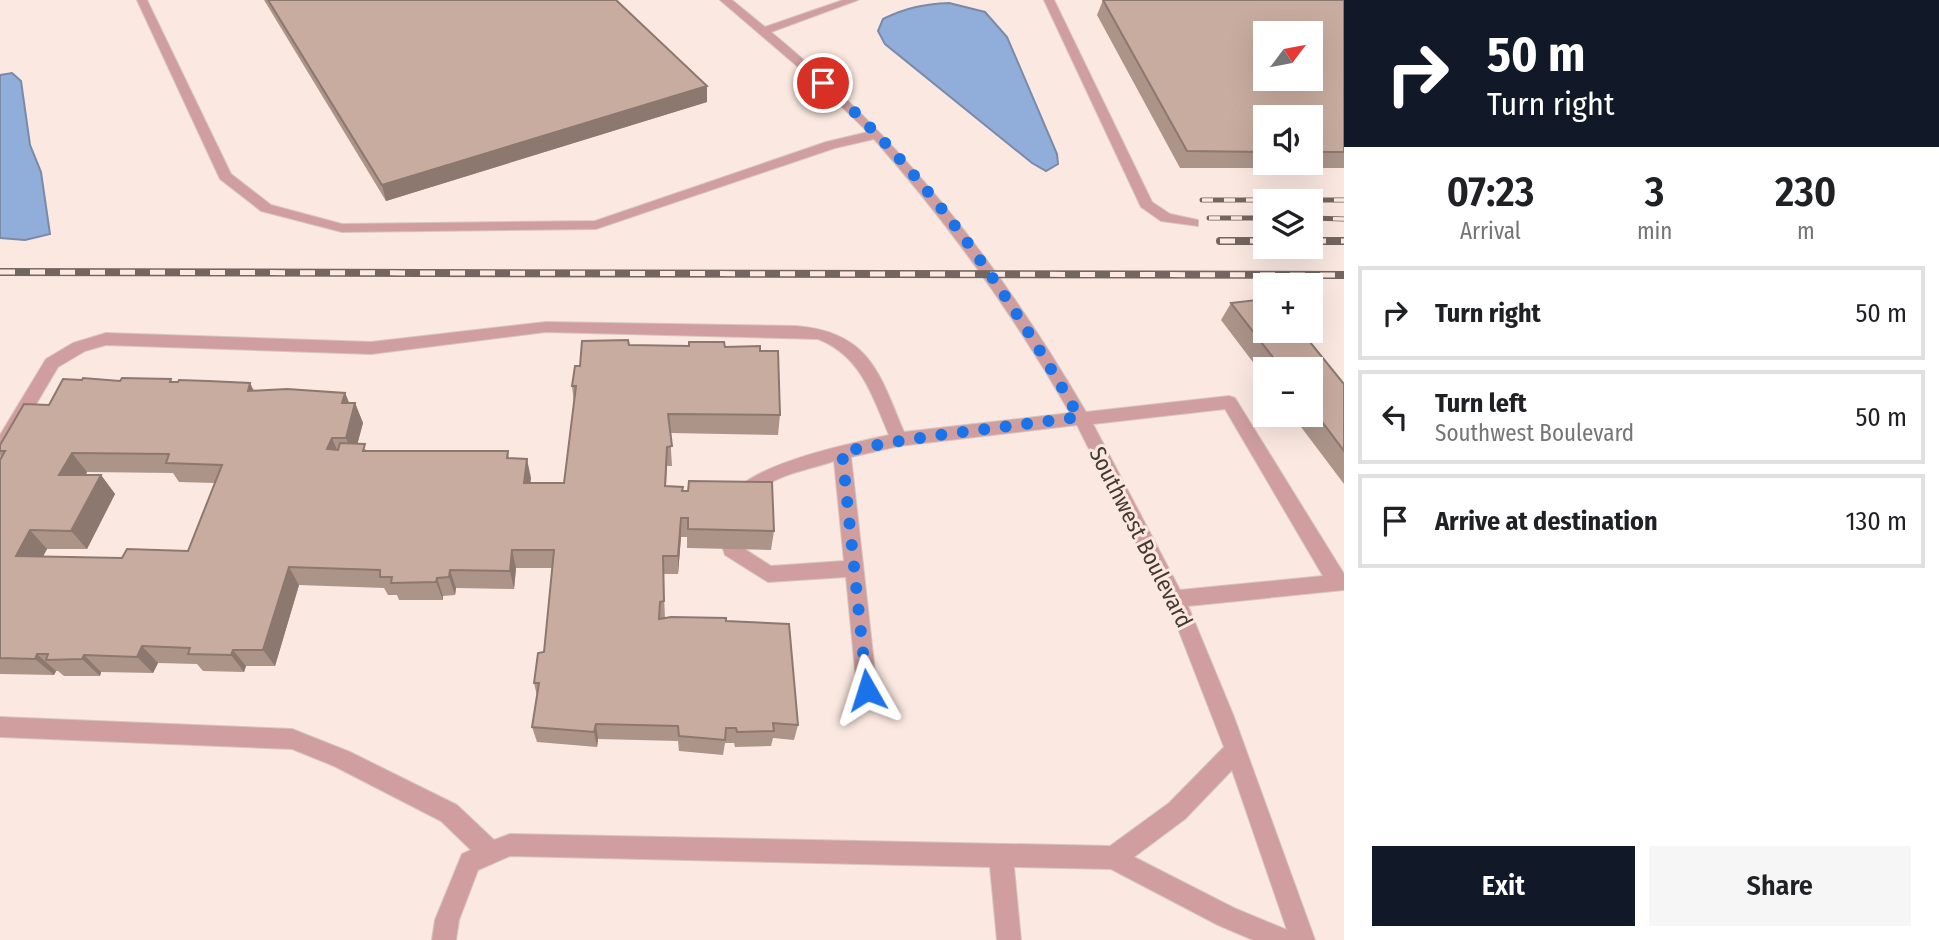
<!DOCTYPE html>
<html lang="en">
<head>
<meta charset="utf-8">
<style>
	:root { --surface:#fff; --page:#f6f6f6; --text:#202124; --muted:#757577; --line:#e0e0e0; --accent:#111827 }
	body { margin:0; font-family:"Fira Sans Condensed",sans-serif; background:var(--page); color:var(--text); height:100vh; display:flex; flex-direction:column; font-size:26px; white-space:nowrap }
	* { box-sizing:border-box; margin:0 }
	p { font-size:23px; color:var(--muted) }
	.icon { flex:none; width:38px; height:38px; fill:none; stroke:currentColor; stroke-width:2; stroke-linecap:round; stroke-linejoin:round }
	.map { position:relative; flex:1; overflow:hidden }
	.side { display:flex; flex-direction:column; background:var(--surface); width:595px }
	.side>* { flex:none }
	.top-card { background:#111827; color:#fff; overflow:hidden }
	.needle { width:46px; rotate:58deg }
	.fabs { position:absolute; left:1253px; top:21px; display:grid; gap:14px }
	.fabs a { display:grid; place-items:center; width:70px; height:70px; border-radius:0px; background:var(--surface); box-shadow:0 7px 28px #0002; font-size:35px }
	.pin { position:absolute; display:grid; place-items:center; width:60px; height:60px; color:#fff; margin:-30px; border:4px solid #fff; border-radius:50%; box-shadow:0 2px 7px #0007 }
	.me { position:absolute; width:77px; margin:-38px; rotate:354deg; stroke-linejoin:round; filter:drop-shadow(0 0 5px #0008) }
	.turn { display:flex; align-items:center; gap:24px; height:147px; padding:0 28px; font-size:32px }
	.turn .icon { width:91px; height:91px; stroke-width:2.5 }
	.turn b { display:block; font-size:49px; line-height:60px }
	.eta { display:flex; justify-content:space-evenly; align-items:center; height:119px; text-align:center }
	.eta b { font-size:42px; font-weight:600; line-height:49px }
	.cta { display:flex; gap:14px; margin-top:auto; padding:14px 28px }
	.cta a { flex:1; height:80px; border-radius:0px; background:var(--accent); color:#fff; font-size:28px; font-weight:600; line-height:80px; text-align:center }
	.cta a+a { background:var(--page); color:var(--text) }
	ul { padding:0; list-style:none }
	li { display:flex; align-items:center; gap:21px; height:94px; margin:0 14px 10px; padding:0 14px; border:4px solid var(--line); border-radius:0px }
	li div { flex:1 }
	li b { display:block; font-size:26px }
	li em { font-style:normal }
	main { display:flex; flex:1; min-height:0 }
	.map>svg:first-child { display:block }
</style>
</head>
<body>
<main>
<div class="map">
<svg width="1344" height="940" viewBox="0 0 1344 940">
	<rect width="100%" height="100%" fill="#fbe9e1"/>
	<g fill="#91add9" stroke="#7a8aa8" stroke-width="2">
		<path d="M949 3 985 12 1007 37 1057 154 1058 164 1046 171 1032 163 885 44 878 31 883 19C905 8 924 4 949 3Z"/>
		<path d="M12 73 21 81 30 145 41 172 50 234 25 240 0 238V75Z"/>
	</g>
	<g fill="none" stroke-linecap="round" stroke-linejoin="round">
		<defs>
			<g id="minor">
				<path d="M137 0H147L231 174 271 205 342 224 595 221 826 142 868 132 818 84 720 0H732L765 27 843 0H858L771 32C904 142 999 263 1086 412L1229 396 1235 398 1344 574V590L1188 606 1234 717 1315 940H1253L1218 925 1111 869 1014 867 1021 940H997L990 867 510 856 478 870 459 920 456 940H432L435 920 462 854 471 850 441 821 334 766 292 749 0 737V717L292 729 350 752 457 805 494 840 510 834 1110 846 1169 803 1224 747 1175 621 1077 425 899 446 851 457 877 690 874 697 867 700 860 697 857 690 846 577 768 582 725 555 723 549 725 543 732 541 771 566 844 561 834 461C815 468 789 472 772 482 760 489 750 506 735 501L732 496C749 464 853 443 889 435 872 395 861 356 818 339L546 332 371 354 106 345 85 351 58 367 6 455 0 457V435L46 359 73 343 106 333 371 342 546 322 796 326C869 332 879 372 904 432L1070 413C1014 315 949 224 874 139L835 148 596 229 342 232 261 211 220 179ZM1225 409 1323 576 1180 590 1093 424ZM1232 770 1287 930 1234 908 1134 857 1185 819Z"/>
				<path d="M1044 0H1054L1152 202 1170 214 1198 220V226L1161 221 1141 207Z"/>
			</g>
		</defs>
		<use href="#minor" stroke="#d7c6be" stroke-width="2"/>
		<use href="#minor" fill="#d09e9f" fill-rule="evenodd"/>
		<defs>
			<g id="rail-far1">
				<path d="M1202 200H1344"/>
				<path d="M1209 218H1265"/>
				<path d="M1311 218 1344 219"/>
			</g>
			<g id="rail">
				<path d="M1220 241H1265"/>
				<path d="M1311 241H1344"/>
				<path d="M0 272 1344 275"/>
			</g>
		</defs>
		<use href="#rail-far1" stroke="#73655f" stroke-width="5"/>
		<use href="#rail" stroke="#73655f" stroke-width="8"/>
		<use href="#rail-far1" stroke="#fbe9e1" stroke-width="3.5" stroke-dasharray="11" stroke-linecap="butt"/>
		<use href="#rail" stroke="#fbe9e1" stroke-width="5" stroke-dasharray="15" stroke-linecap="butt"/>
	</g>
	<g fill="#ac9489" fill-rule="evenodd">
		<path d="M264 0H616L707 86V102L386 201Z"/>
		<path d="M1103 0H1344V168H1180L1097 15ZM1265 117H1311V163H1265Z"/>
		<path d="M1231 303 1344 384V484L1292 415H1311V369H1265V378L1221 320Z"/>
		<path d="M629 345 725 347 760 351 780 415 778 435 670 433 672 466H667L666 486 683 491 774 531 771 550 687 548V537H681L678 574H663L665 618 726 621 798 725 794 740 773 738 771 746 735 747 734 743H725L723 755 679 751 678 741 598 739 597 747 537 742 532 727 537 696 534 683 544 652 553 568H516L514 589 456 588 455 595 443 596V600H399L397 595H388L384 588 299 585 275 666H246L244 672 203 671 197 664 158 663 153 673 101 672 100 676H64L58 671H56L54 675 0 674V460L2 457 0 454V445L49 405 120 381 171 379 172 382 254 390 345 393 349 403H355L363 423 357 444 368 451H508L509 458 531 478 530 483H564L574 403 572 386 580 366ZM87 472 173 473 179 482 215 483 188 551 122 558 43 556 47 549H87L115 494 101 475H86Z"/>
	</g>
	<g fill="#8c786f">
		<path d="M707 86V102L386 201 382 185Z"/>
		<path d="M250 383 260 403 248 391Z"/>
		<path d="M345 393 353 412 355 403 363 423 354 457 346 438 342 403Z"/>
		<path d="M332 438 340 457 327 449Z"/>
		<path d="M72 453 87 472 75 494 59 475Z"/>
		<path d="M527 459 531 478 528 501 524 483Z"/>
		<path d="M101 475 115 494 87 549 71 531Z"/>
		<path d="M681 518V537L678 574V556Z"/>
		<path d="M30 530 47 549 34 574 16 556Z"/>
		<path d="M512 550 516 568 514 589 510 571Z"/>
		<path d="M289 567 299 585 275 666 263 650Z"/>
		<path d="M450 570 456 588 455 595 449 577Z"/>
		<path d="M437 578 443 596V600L436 582Z"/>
		<path d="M142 646 158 663 153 673 137 657Z"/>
		<path d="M233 650 246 666 244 672 231 655Z"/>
		<path d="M37 654 56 671 54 675 35 659Z"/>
		<path d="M84 655 101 672 100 676 82 659Z"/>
		<path d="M596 724 598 739 597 747 594 732Z"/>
	</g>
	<g fill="#c8ac9f" stroke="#8c786f" stroke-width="2" fill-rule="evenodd">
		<path d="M268 0H616L707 86 382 185Z"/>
		<path d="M1103 0H1344V152H1311V117H1265V152L1187 151ZM1265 33H1311V79H1265Z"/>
		<path d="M1265 299V331H1301L1344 384V451L1311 407V369H1282L1231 303Z"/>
		<path d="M628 340 629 345 689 346V342H724L725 347 760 346V351H778L780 415 668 414 672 446 667 447 665 486 683 487 682 491H688L689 481 772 482 774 531 688 529V518H681L678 556H663L664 601 660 602 659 619 671 617 726 618V621L789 624 798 725 773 723 774 731 737 732 736 728H726L725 740 679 736 678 726 596 724 594 732 532 727 539 683H534L538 653 544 652 554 550H512L510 571 450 570 449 577 437 578 436 582 391 583 392 577H380V570L289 567 263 650H233L231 655 188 654 190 648 142 646 137 657 84 655 82 659 46 660 48 654H37L35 659 0 658V460L5 451H0V445L24 404 49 405 63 379 82 380 83 378 120 381 122 378 171 379 170 382H178L179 380 208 381 250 383 248 391 287 389 345 393 342 403H355L346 438H332L327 449 338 450 340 443 365 444 363 451H508L507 458 527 459 524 483H564L576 386H572L575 366H580L582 341ZM72 453 169 454 166 463 222 465 188 551 127 549 122 558 16 556 30 530 71 531 101 475H59Z"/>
	</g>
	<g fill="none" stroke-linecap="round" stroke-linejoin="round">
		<path stroke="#1a73e8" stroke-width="12" stroke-dasharray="0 21.6" d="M823 83C929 175 1010 296 1079 417 1000 428 920 435 842 452L867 690"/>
	</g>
	<g text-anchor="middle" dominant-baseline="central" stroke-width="6" stroke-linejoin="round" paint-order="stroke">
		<g font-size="23" fill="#453934" stroke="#fbe9e1">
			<text transform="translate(1141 537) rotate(63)">Southwest Boulevard</text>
		</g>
	</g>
</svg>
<div class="fabs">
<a><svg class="needle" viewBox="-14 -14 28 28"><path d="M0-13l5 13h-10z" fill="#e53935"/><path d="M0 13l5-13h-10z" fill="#757577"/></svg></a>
<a><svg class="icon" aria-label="sound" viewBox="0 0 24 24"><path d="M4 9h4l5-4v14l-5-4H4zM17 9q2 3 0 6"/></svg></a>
<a><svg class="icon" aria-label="layers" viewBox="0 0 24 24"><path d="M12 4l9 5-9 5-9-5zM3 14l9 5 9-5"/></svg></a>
<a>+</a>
<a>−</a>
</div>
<div class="pin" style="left:823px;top:83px;background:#d93025"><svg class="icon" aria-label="arrive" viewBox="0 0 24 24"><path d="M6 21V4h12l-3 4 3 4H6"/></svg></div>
<svg class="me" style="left:867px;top:690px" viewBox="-20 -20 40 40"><path d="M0-17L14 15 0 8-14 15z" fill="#1a73e8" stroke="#fff" stroke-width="4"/></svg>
</div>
<section class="side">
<div class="top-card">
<div class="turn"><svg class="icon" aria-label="right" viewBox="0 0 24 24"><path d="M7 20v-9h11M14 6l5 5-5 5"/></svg><div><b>50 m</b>Turn right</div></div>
</div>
<div class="eta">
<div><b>07:23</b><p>Arrival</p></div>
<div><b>3</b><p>min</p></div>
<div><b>230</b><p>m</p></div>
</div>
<ul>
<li><svg class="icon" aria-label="right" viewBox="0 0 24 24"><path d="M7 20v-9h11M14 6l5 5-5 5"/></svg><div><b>Turn right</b></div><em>50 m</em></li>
<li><svg class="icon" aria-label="left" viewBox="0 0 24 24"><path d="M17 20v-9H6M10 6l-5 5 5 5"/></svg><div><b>Turn left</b><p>Southwest Boulevard</p></div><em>50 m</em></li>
<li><svg class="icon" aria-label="arrive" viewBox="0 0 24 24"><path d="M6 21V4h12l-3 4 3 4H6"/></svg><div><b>Arrive at destination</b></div><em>130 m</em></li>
</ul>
<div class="cta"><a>Exit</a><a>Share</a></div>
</section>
</main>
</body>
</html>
